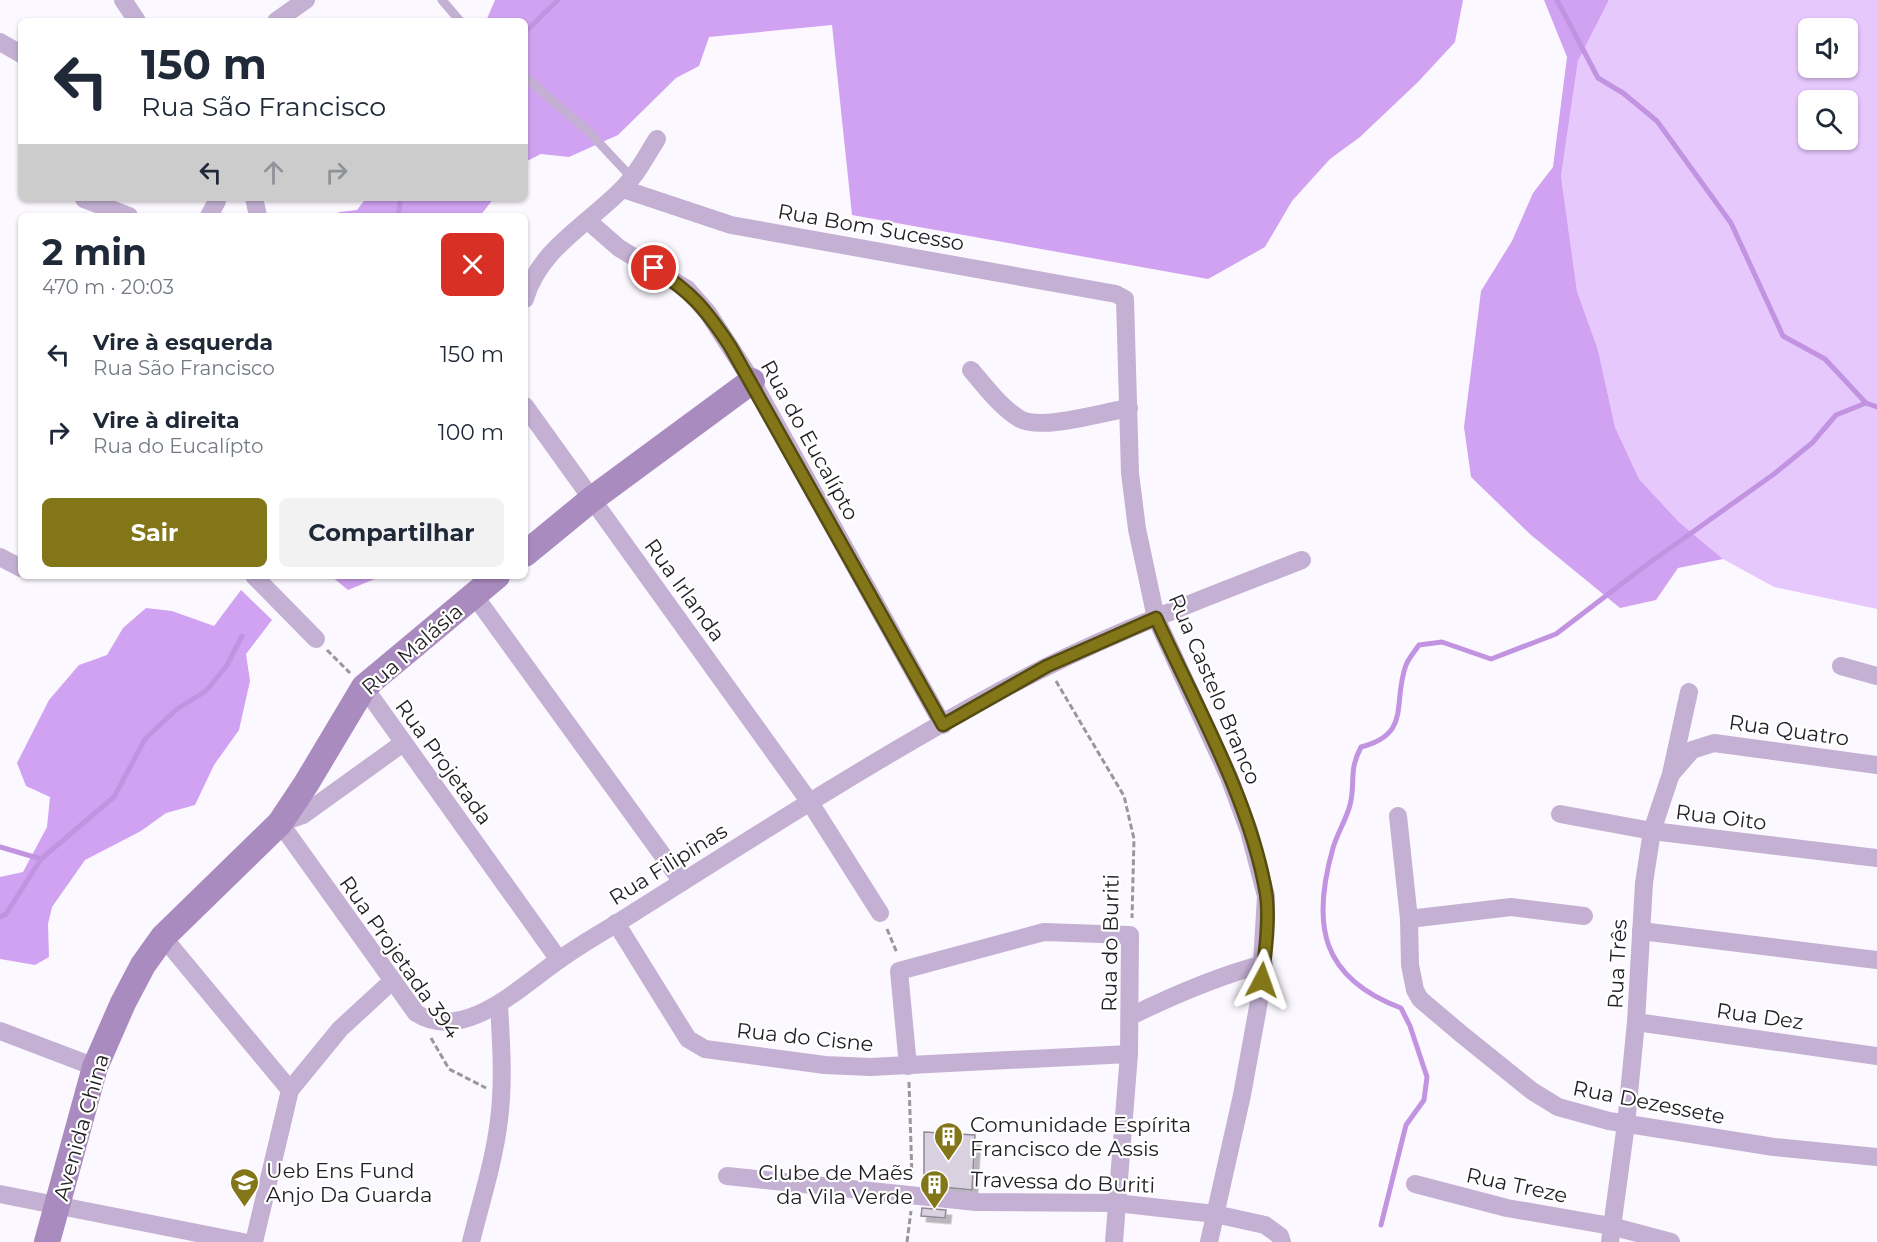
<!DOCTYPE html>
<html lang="pt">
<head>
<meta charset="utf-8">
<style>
	:root { --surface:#fff; --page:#f2f2f3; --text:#1f2937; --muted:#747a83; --accent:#837619 }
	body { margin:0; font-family:Montserrat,sans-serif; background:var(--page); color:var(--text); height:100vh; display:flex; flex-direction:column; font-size:22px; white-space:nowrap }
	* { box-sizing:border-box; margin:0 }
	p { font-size:20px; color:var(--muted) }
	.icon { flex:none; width:33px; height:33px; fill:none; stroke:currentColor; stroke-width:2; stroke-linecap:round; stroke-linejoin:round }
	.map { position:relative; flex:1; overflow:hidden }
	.sheet { position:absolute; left:18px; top:213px; width:510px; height:366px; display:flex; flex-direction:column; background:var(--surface); border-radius:9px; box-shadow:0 2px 4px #0004 }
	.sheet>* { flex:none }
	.guide { position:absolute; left:18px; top:18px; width:510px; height:183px; border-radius:9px; box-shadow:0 2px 4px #0004; background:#fff; color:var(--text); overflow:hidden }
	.tools { position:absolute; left:1798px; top:18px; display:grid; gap:12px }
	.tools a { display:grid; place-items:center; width:60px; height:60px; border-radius:9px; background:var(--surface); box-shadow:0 2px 4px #0004; font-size:30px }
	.pin { position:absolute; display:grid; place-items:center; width:51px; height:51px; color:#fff; margin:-26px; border:3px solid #fff; border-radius:50%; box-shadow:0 2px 6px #0007 }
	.me { position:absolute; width:66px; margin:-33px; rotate:4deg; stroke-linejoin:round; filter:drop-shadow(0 0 4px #0008) }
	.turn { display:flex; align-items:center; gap:21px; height:126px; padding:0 24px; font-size:27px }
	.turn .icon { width:78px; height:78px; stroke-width:2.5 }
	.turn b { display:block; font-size:42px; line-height:51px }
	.lanes { display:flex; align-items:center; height:57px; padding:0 24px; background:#0003; justify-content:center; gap:30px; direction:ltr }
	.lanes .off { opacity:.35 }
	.round { display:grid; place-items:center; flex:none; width:63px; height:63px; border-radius:9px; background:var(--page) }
	.summary { display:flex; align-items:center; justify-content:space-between; height:102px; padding:0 24px }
	h1 { font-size:36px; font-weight:700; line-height:45px }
	.cta { display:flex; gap:12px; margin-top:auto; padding:12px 24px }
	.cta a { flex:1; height:69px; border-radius:9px; background:var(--accent); color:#fff; font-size:24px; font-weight:700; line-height:69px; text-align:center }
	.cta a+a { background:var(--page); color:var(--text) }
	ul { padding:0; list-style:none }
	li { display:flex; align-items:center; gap:18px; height:78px; padding:0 24px }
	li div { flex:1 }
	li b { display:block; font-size:22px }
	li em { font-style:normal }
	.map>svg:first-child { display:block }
</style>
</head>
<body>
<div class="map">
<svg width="1877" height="1242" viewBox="0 0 1877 1242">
	<defs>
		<filter id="shadow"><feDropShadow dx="5.5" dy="5.5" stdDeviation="0" flood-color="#0004"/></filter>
	</defs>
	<rect width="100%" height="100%" fill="#fcf8ff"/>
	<path fill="#e6c8fd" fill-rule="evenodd" d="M1609 0H1877V609L1774 587 1723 559 1679 522 1639 479 1615 427 1598 350 1577 291 1561 176 1578 61ZM1809 28H1848V68H1809ZM1809 100H1848V140H1809Z"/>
	<g fill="#d0a2f1">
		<path d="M495 0H1463L1455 42 1418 82 1360 137 1330 159 1292 201 1265 247 1208 279 852 215 832 25 709 37 699 66 676 78 618 135 569 157 541 154 525 162V21H486Z"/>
		<path d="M1544 0H1609L1578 61 1561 176 1577 291 1598 350 1615 427 1639 479 1679 522 1723 559 1678 568 1656 600 1620 608 1531 535 1471 477 1464 427 1481 291 1512 241 1533 193 1553 167 1567 57Z"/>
		<path d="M366 198H494L480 216H335L339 212 357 210Z"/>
		<path d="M331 576H382L348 590Z"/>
		<path d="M241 590 272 620 246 654 250 681 239 730 214 765 195 805 166 813 141 831 85 860 52 907 48 924 49 957 35 965 0 959V877L23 872 47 827 50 797 26 786 17 763 49 700 79 665 107 655 123 628 146 608 172 611 214 626Z"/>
	</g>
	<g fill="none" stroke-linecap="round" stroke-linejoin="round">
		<g stroke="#c193e1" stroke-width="5">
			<path d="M1557 0 1598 78 1623 93 1657 121 1731 223 1783 336 1825 359 1866 403 1877 407"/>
			<path d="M525 32 558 0"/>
			<path d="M398 216 401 198"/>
			<path d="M0 847 41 859"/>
			<path d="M0 917 6 914 41 859 114 797 145 739 177 709 206 691 227 665 242 636"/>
			<path d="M1381 1225 1406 1125 1424 1100 1427 1077 1410 1026 1401 1008C1321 978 1311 925 1333 848 1337 834 1346 820 1350 805 1356 781 1348 772 1361 747 1412 734 1392 703 1406 665 1409 658 1415 651 1419 645L1442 642 1491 659 1556 634 1645 566 1774 474 1812 443 1836 415 1866 403"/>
		</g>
	</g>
	<g fill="#d9d1e0" stroke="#918997" stroke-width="1.5" filter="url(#shadow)">
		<path d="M924 1132 975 1135 972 1190 924 1185Z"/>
		<path d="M922 1208 946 1210 945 1218 921 1216Z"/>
	</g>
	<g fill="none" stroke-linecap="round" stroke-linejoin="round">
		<g stroke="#9a969c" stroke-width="3" stroke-dasharray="6 3" stroke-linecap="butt">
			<path d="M327 650 350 673"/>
			<path d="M1056 681 1124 796 1134 839 1132 918"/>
			<path d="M887 929 897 953"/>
			<path d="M431 1038 449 1069 486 1088"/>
			<path d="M909 1082 912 1178"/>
			<path d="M907 1242 911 1211"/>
		</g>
		<g stroke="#c4b0d3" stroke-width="9">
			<path d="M442 0 460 21"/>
			<path d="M525 77 588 131 632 178"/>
		</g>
		<g stroke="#c4b0d3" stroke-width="18">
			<path d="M123 0 137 21"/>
			<path d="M276 21 306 0"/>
			<path d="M0 42 21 54"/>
			<path d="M623 189 731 225 1116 294 1125 299 1130 473 1137 529 1156 618 1229 777 1249 831 1266 896 1260 996 1242 1095 1209 1242"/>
			<path d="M254 198 258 216"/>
			<path d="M84 199 129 216"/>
			<path d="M209 216 217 201"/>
			<path d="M588 221 619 248 687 289 708 313 752 381 943 725"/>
			<path d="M525 299C539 249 587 225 622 189 637 175 646 156 657 139"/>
			<path d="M971 370C985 386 1001 408 1020 419 1041 431 1104 412 1129 408"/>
			<path d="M525 406 809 801 880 913"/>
			<path d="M0 557 21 568"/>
			<path d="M254 576 316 639"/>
			<path d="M474 595 682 882"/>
			<path d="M1841 666 1877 676"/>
			<path d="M364 687 559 960"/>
			<path d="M403 743 303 815 280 823 416 1013C464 1044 522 985 559 960 578 946 599 934 619 922 744 843 870 762 1000 691 1096 638 1200 600 1302 560"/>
			<path d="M1672 773 1692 750 1714 743 1877 765"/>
			<path d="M1560 814 1652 831 1877 858"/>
			<path d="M1398 816 1409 919 1410 965 1415 990 1420 999 1460 1033 1532 1091 1558 1107 1609 1121 1774 1147 1877 1157"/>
			<path d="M1409 919 1511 907 1584 916"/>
			<path d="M616 923 688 1039 705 1049 825 1065 870 1067 1129 1054"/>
			<path d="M1641 931 1877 960"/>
			<path d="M163 937 290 1090"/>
			<path d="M1131 1016C1174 995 1217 976 1264 964"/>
			<path d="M1636 1022 1877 1056"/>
			<path d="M0 1031 95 1067"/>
			<path d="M908 1066 899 971 1044 932 1130 935 1129 1054 1114 1242"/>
			<path d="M727 1176 976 1202 1116 1203 1215 1214 1265 1225 1280 1236 1282 1242"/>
			<path d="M1415 1184 1507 1208 1611 1226 1671 1242"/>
			<path d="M0 1194 243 1242"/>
			<path d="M254 1242 290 1090 340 1029 391 982"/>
			<path d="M471 1242C481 1201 494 1162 499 1120 504 1081 501 1042 499 1004"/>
			<path d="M1610 1242 1626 1124 1636 1022 1644 883 1652 831 1671 774 1689 692"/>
		</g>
		<g stroke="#a98bbf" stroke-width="26">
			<path d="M525 554 592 499 752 381"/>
			<path d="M47 1242 95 1067 123 1003 143 965 163 937 280 823 306 784 364 687 497 576"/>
		</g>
	</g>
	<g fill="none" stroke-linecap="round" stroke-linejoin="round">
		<defs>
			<path id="route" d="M654 268C692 293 705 308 730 346L943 725 1047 666 1156 618C1195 704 1250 800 1266 893 1270 918 1265 955 1262 980"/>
		</defs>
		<use href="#route" stroke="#554d10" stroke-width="15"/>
		<use href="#route" stroke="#837619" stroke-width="10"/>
	</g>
	<defs>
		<symbol id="building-pin" viewBox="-11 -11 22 30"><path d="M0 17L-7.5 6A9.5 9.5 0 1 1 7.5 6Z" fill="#837619" stroke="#fff"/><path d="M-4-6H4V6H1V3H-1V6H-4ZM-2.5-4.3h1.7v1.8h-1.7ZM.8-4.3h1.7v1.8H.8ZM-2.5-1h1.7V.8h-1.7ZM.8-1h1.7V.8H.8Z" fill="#fff"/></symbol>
		<symbol id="school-pin" viewBox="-11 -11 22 30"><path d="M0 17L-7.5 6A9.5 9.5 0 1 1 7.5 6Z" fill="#837619" stroke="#fff"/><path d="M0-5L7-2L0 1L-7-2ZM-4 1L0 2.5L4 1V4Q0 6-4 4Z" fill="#fff"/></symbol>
	</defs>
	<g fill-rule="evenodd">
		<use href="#building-pin" x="932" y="1120" width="33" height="45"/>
		<use href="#school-pin" x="228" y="1166" width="33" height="45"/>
		<use href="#building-pin" x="918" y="1168" width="33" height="45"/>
	</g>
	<g text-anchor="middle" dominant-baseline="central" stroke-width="4.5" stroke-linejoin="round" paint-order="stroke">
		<g font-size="21" fill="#221f24" stroke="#fff">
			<text transform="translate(871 227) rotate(10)">Rua Bom Sucesso</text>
			<text transform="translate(810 440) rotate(61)">Rua do Eucalípto</text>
			<text transform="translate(685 590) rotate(54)">Rua Irlanda</text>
			<text transform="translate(412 649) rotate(-41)">Rua Malásia</text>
			<text transform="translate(1215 689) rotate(67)">Rua Castelo Branco</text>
			<text transform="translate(1789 730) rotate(8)">Rua Quatro</text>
			<text transform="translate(444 762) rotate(54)">Rua Projetada</text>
			<text transform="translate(1721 817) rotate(7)">Rua Oito</text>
			<text transform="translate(668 864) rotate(-32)">Rua Filipinas</text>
			<text transform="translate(1110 943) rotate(-89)">Rua do Buriti</text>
			<text transform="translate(400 957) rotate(55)">Rua Projetada 394</text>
			<text transform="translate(1617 964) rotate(-87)">Rua Três</text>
			<text transform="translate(1760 1016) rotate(8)">Rua Dez</text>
			<text transform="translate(805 1037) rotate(6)">Rua do Cisne</text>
			<text transform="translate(1649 1102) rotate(11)">Rua Dezessete</text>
			<text transform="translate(81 1127) rotate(-74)">Avenida China</text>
			<text transform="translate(1063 1182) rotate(2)">Travessa do Buriti</text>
			<text transform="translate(1517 1185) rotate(12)">Rua Treze</text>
		</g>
		<g font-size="21" fill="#221f24" stroke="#fff" text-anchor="start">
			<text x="970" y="1124">Comunidade Espírita<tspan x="970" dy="24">Francisco de Assis</tspan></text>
			<text x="266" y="1170">Ueb Ens Fund<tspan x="266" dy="24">Anjo Da Guarda</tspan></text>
			<text x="913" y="1172" text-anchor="end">Clube de Maẽs<tspan x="913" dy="24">da Vila Verde</tspan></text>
		</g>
	</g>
</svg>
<div class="tools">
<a><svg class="icon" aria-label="sound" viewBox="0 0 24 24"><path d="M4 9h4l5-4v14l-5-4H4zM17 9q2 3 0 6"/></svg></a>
<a><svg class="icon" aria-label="search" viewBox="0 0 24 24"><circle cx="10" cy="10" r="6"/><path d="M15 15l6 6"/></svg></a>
</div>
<div class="pin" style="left:654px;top:268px;background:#d93025"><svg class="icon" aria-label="arrive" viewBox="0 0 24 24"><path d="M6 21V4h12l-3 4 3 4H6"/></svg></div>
<svg class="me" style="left:1262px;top:980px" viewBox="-20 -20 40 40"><path d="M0-17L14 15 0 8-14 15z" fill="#837619" stroke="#fff" stroke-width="4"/></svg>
<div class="guide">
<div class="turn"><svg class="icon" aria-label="left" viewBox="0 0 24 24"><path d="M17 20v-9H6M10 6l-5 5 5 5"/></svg><div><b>150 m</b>Rua São Francisco</div></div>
<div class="lanes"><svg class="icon" aria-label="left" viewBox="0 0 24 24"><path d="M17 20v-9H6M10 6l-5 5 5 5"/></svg><svg class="icon off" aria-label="ahead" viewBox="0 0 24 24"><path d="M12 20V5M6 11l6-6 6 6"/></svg><svg class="icon off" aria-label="right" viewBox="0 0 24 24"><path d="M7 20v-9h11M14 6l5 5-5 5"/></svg></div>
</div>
<section class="sheet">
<div class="summary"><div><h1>2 min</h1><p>470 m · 20:03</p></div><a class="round" style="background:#d93025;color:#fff"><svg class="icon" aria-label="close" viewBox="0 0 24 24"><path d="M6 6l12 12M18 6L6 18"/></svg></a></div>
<ul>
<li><svg class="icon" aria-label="left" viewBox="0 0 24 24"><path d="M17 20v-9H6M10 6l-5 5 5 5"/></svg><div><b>Vire à esquerda</b><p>Rua São Francisco</p></div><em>150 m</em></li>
<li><svg class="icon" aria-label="right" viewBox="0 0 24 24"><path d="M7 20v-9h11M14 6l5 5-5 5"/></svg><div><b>Vire à direita</b><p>Rua do Eucalípto</p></div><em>100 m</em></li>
</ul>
<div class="cta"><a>Sair</a><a>Compartilhar</a></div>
</section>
</div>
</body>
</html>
